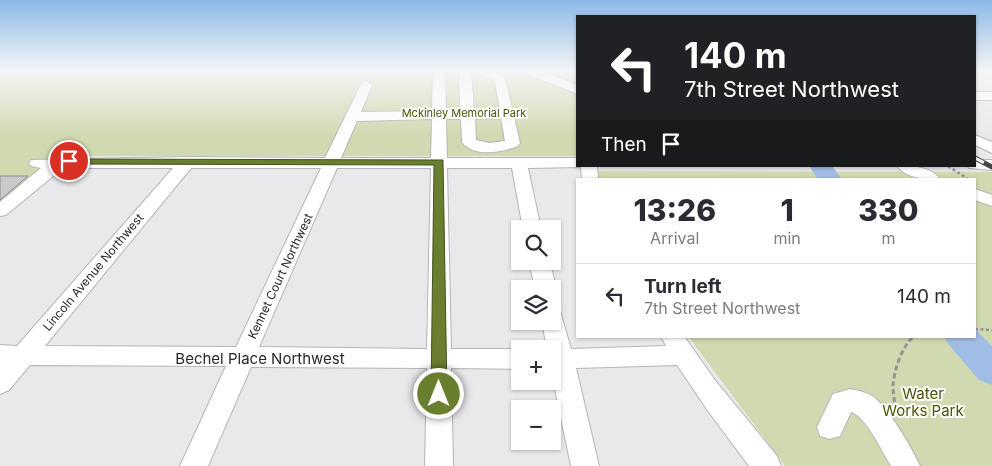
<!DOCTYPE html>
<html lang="en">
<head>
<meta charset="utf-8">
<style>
	:root { --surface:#fff; --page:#f2f2f3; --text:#2b2b33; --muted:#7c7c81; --line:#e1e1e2 }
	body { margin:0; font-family:Inter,sans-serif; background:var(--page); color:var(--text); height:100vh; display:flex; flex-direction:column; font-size:19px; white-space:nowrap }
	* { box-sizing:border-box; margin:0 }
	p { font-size:16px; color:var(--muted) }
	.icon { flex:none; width:28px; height:28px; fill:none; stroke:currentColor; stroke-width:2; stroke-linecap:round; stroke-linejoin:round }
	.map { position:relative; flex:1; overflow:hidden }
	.panel { position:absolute; left:576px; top:178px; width:400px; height:160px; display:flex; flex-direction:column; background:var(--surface); border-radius:0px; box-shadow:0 1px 4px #0004 }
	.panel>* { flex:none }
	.hud { position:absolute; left:576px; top:15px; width:400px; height:152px; border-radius:0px; box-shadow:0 1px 4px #0004; background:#202124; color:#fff; overflow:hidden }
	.fabs { position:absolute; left:511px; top:220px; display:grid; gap:10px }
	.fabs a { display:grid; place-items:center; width:50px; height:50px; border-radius:0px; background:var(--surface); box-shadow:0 1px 4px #0004; font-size:25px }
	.pin { position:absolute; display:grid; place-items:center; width:42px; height:42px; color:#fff; margin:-21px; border:2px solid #fff; border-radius:50%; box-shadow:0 1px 5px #0007 }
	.me { position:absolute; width:55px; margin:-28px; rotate:0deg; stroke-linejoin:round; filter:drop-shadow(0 0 4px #0008) }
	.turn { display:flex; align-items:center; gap:18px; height:105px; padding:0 25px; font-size:22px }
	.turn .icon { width:65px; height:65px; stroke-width:2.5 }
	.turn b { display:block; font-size:35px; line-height:42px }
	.then { display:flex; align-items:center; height:48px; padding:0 25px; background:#0003; gap:10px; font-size:19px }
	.eta { display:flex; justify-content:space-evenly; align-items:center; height:85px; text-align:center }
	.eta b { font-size:30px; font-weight:800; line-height:35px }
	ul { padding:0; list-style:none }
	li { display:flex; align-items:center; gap:15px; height:65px; padding:0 25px; border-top:1px solid var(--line) }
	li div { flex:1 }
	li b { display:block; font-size:19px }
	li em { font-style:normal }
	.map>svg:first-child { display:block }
</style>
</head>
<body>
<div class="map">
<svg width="992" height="466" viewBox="0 0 992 466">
	<rect width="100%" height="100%" fill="#e9e9eb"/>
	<g fill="#d1d9b0">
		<path d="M0 71H577V156H58L0 203Z"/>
		<path d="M596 171 992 172V466H785L688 336H975V179H598Z"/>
	</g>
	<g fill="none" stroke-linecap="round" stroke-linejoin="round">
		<g fill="#a2bde5" fill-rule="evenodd">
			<path d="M809 166H832L842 179H818Z"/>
			<path d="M975 329 992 346V385L979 380 949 345 944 336H975Z"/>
		</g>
	</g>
	<path fill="#cacacb" stroke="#8b8b8c" d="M0 176H28L0 200Z"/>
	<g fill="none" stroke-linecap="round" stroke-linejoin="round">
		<defs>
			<g id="minor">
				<path d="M433 71H445L446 111H460L459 71H471L474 110H500L495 82 486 76 477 74 475 71H495L505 78 520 143 518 146C503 152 473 158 462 142L461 119H446L447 158H578V166H597L598 179H582L581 167 528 168 541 229H523L512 168H447L451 349H520V369L451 368 453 466H425L427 368 251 367 208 466H180L226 366 30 365 9 390 0 394V345L17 346 173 168H63L6 215 0 216V202L41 168 31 166 29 163 31 160 187 157 325 158 362 82 366 81 372 85 361 112 432 111ZM501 118 505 141 490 143 476 140 475 119ZM432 119 431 158H341L357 121ZM191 168H321L236 347 45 346ZM337 168H431L427 349 259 347Z"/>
				<path d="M525 71H541L578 85V94L527 74Z"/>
				<rect x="975" y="92" width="17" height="8"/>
				<path d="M975 135 992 142V153L975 145Z"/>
				<path d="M975 160H992V170L969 168 968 166H975Z"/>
				<path d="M897 166C912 166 930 166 940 179 925 179 907 179 897 166Z"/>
				<path d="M975 189 992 195V206L975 200Z"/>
				<path d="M529 261H549L557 289 553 294 552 289H535Z"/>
				<path d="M552 309 560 311 571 349 666 346 661 336H684L714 379 777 456 781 466H749L708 411 677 365 576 368 599 466H571L552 375V349H547L542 321H552Z"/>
				<path d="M850 389C857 390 865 392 872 396 887 405 913 450 920 466H891C883 453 865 415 851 412L840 436 830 439 820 436 817 427 833 394Z"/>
			</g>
		</defs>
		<use href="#minor" stroke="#b5b5b7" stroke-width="2"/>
		<g stroke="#949495" stroke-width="2.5" stroke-dasharray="3 2.5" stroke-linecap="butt">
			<path d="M948 166 968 179"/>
			<path d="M975 329 992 330"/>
		</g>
		<path stroke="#949495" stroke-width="3" stroke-dasharray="5 3" stroke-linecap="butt" d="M895 410C895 402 893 394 893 386 894 370 902 346 914 336"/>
		<use href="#minor" fill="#fff" fill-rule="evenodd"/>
		<defs>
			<path id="rail" d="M975 158 992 167"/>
		</defs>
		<use href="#rail" stroke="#454546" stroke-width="5"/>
		<use href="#rail" stroke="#fff" stroke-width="3" stroke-dasharray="10" stroke-linecap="butt"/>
	</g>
	<linearGradient id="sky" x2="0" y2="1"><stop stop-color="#8cb8e7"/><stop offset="0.52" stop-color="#f5f5f6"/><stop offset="1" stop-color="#f5f5f6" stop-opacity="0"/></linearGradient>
	<rect width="992" height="136" fill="url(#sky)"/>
	<path fill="#697e2f" stroke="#44521f" d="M65 159 443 160 447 394 444 399 439 401 434 399 431 394 434 165 69 164 64 161Z"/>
	<g text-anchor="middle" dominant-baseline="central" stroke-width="4" stroke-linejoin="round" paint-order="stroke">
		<g font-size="11" fill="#4b5406" stroke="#fff">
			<text x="464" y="113">Mckinley Memorial Park</text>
		</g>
		<g font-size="12" fill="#292929" stroke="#fff">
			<text transform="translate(93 272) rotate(-50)">Lincoln Avenue Northwest</text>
			<text transform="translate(280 276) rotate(-65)">Kennet Court Northwest</text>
		</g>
		<g font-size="15" fill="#292929" stroke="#fff">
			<text x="260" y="358">Bechel Place Northwest</text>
		</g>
		<g font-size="15" fill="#4b5406" stroke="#fff">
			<text x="923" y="393">Water<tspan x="923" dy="17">Works Park</tspan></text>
		</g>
	</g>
</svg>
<div class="fabs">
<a><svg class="icon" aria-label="search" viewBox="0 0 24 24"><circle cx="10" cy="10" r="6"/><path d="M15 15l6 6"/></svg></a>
<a><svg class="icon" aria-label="layers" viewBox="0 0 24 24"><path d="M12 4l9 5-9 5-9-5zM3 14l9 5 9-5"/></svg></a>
<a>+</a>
<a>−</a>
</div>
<div class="pin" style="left:69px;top:161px;background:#d93025"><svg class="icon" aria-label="arrive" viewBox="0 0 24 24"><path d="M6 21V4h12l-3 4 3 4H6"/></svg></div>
<svg class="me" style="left:439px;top:394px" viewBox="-20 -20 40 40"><circle r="17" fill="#697e2f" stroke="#fff" stroke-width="3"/><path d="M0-11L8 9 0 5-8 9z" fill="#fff"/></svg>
<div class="hud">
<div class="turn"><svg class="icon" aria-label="left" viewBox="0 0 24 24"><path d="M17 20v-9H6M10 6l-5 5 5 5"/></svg><div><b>140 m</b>7th Street Northwest</div></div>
<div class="then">Then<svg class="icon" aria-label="arrive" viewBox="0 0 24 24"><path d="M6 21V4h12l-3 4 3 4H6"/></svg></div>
</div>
<section class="panel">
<div class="eta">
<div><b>13:26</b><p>Arrival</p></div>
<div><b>1</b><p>min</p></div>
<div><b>330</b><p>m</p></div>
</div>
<ul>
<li><svg class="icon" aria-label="left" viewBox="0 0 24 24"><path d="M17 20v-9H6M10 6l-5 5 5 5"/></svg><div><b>Turn left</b><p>7th Street Northwest</p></div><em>140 m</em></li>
</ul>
</section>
</div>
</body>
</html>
